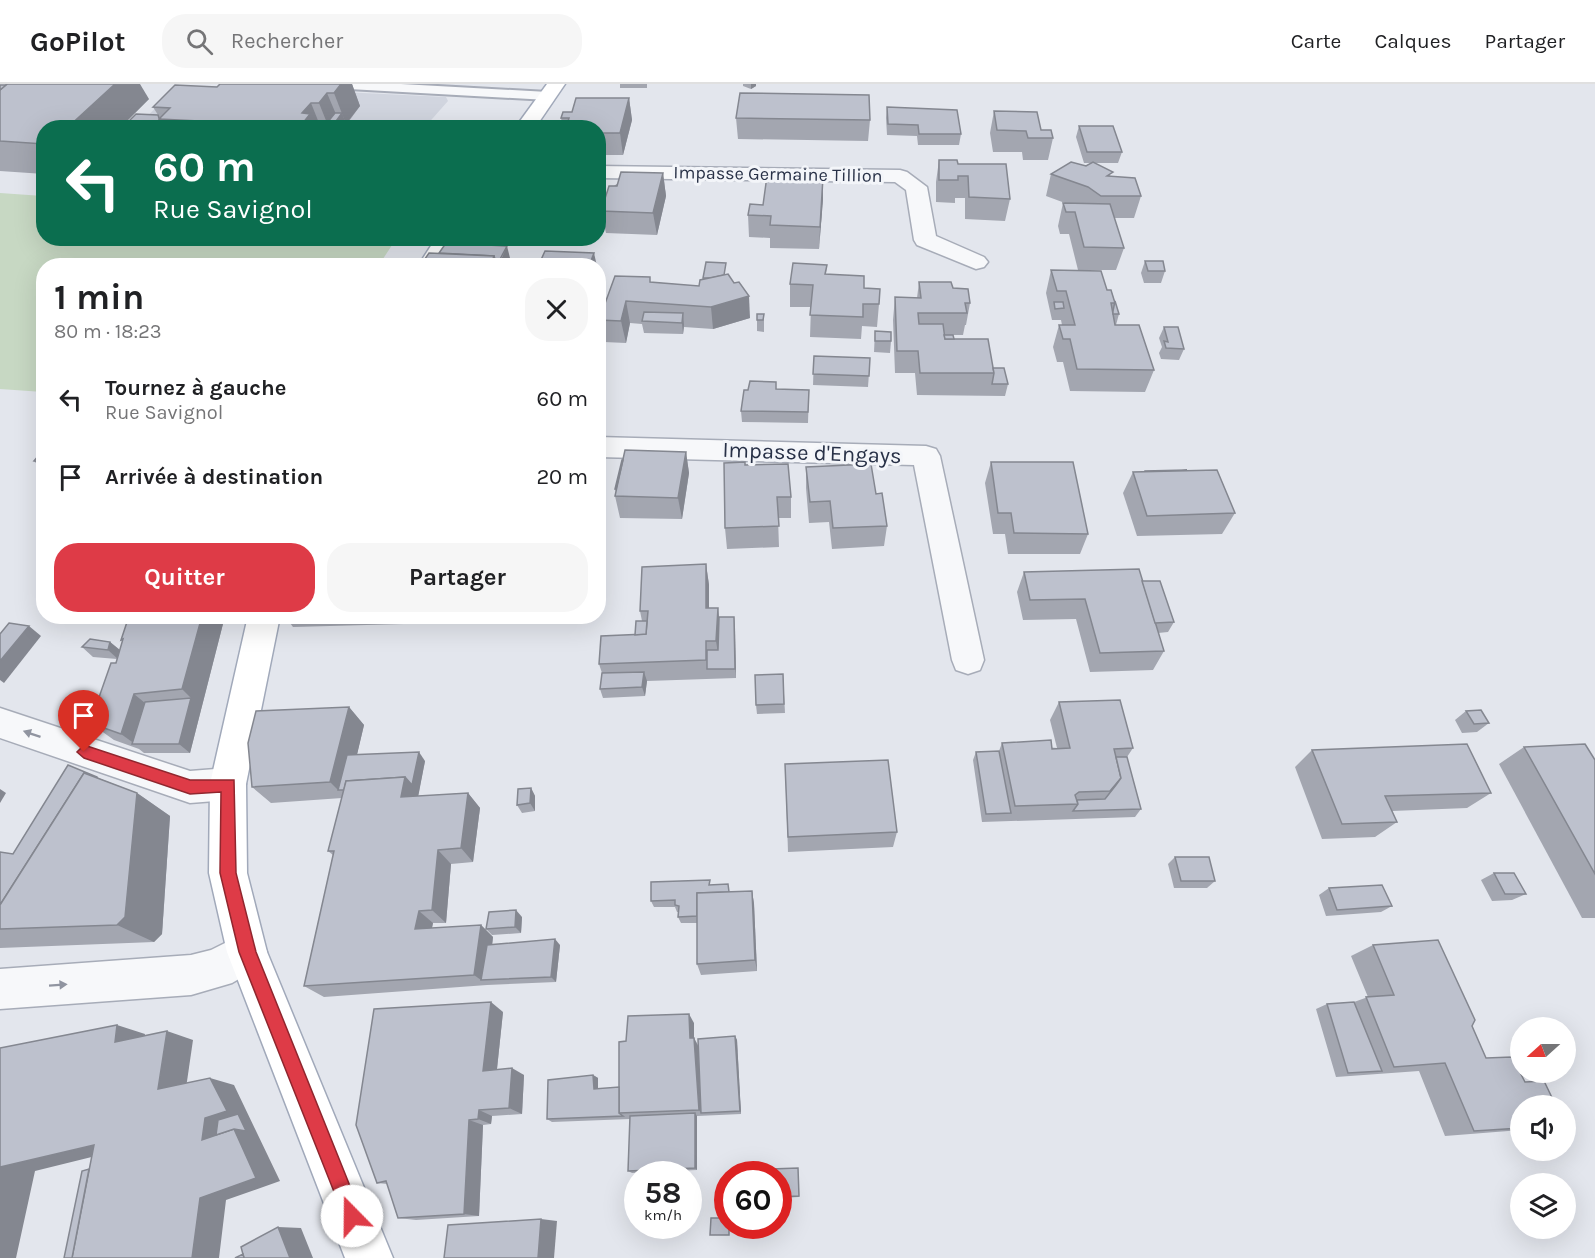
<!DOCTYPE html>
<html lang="fr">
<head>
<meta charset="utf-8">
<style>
	:root { --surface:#fff; --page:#f6f6f6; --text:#202124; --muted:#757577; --line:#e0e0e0; --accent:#de3b47 }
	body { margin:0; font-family:Karla,sans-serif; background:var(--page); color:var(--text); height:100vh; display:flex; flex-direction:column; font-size:22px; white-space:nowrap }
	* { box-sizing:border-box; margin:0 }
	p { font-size:20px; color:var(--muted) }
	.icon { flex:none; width:33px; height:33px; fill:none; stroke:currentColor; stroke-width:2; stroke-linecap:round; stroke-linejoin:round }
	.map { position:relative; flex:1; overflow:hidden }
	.drawer { position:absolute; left:36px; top:174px; width:570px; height:366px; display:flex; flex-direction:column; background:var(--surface); border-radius:24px; box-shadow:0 6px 24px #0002 }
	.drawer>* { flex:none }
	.banner { position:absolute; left:36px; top:36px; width:570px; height:126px; border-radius:24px; box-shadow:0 6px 24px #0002; background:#0b6e4f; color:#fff; overflow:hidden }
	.needle { width:39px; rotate:249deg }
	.tools { position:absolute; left:1510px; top:933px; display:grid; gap:12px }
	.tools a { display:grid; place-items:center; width:66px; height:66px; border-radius:50%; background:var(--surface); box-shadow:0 6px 24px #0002; font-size:30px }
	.speed { position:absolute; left:624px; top:1077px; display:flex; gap:12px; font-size:30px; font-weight:700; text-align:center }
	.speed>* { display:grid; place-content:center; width:78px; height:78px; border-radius:50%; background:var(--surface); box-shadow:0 6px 24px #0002; line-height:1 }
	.speed small { font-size:15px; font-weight:400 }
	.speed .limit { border:9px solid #d22; background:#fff; color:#111 }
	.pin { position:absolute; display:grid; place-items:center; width:51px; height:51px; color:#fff; margin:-62px -26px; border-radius:50% 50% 50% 0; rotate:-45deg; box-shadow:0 0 6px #0007 }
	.pin .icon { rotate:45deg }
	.me { position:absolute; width:66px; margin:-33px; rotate:338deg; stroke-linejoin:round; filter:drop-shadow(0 0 4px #0008) }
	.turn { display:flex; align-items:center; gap:21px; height:126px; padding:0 18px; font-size:27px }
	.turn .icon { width:78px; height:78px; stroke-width:2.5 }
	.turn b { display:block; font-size:42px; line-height:51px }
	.round { display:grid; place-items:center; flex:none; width:63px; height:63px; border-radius:24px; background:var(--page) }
	.head { display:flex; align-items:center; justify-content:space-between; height:102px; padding:0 18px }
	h1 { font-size:36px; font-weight:700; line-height:45px }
	.primary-button { display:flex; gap:12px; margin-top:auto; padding:12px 18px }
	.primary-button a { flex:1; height:69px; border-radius:24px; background:var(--accent); color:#fff; font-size:24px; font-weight:700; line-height:69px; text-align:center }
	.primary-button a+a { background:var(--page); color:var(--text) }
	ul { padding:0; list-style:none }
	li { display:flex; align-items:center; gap:18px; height:78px; padding:0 18px }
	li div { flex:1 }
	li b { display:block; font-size:22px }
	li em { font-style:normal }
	header { display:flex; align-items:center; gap:36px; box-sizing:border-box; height:84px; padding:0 30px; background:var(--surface); border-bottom:2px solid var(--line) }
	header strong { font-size:28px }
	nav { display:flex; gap:33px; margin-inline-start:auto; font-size:21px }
	.search { width:420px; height:54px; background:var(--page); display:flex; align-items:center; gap:15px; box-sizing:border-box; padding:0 21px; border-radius:24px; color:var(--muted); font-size:22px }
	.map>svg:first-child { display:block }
</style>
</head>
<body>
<header>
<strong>GoPilot</strong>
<div class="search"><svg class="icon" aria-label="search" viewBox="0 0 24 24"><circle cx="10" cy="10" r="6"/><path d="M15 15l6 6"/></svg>Rechercher</div>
<nav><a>Carte</a><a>Calques</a><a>Partager</a></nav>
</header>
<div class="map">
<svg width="1595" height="1174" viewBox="0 0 1595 1174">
	<rect width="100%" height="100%" fill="#e3e6ed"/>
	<path fill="#d1d5df" d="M217 2 446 13 448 17 425 43 136 44 167 12Z"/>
	<path fill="#c7d8c3" d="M0 109 43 112 44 154 396 155 379 181 44 182 43 308 0 305Z"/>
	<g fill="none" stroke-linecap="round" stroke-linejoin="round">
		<defs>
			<path id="lane" d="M325 0H401L548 8 555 12 548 16 331 4Z"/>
			<g id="street">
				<path d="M598 82 900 86 907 88 927 103 936 152 984 173 988 178 984 183 976 185 917 161 914 156 906 106 895 98 598 94Z"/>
				<path d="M598 353 926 362 936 365 940 372 984 576 980 586 968 590 956 586 952 576 914 381 598 373Z"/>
				<path d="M0 624 190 687 228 684 241 689 246 700 241 711 228 716 190 719 0 654Z"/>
				<path d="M247 848 261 854 267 868 261 882 232 899 191 911 0 925V885L191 871 211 866Z"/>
			</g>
			<g id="primary">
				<path d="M547 0H565L535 44H515Z"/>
				<path d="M436 154H459L441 182H418Z"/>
				<path d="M248 532H280L246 700 247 789 267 868 393 1174H345L227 868 209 789 210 700Z"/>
			</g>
		</defs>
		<use href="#lane" stroke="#a7acb8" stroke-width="4"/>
		<use href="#street" stroke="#a7acb8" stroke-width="3"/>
		<use href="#primary" stroke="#a1a9ba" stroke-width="3"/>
		<use href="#lane" fill="#f7f8fa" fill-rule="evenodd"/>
		<use href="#street" fill="#f7f8fa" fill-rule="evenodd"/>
		<use href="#primary" fill="#fff" fill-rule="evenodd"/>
	</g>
	<g fill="#a3a6b0">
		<path d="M352 0 360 22 344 44H122L158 31 153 23 217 3Z"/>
		<rect x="620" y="0" width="27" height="4"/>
		<path d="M743 0H756V2L751 5 743 2Z"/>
		<path d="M0 1 149 15 120 44H44V90L0 87Z"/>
		<path d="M629 14 632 36 623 71H598V44H563L561 34 572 28Z"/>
		<path d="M887 23 961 50 959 61H918L917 52 887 51 886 34Z"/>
		<path d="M994 27 1041 46 1053 54 1048 76H1023L1022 68H993L990 49Z"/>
		<path d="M736 34 870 36 868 57 738 55Z"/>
		<path d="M1079 42 1122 68 1118 79H1095L1112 93 1141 112 1134 134H1114L1124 164 1116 186H1078L1069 150H1060L1058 142 1063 119H1065L1046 112 1051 90 1086 82 1091 79H1084L1076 53Z"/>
		<path d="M939 76 958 80 1010 115 1005 137 965 135V114H955V119L936 118V98Z"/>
		<path d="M663 89 666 112 657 151 606 149 601 127 614 102 618 99Z"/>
		<path d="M823 115 819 165 770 164V154L749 153 748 131 763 121Z"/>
		<path d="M1145 177 1165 187 1161 199H1144L1141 189Z"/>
		<path d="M827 181 826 190 864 204 879 220 877 243 862 242 861 255 810 253 811 223H790V200Z"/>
		<path d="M1051 186 1107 206H1111L1119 230 1116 241 1154 286 1145 308 1070 307 1063 278H1057L1053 263 1059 241H1062L1061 236H1052L1046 209Z"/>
		<path d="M726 191 750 234 713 245 684 243 683 250 644 249 642 240 630 239 626 259 604 258 599 236 651 198 699 202 703 196V194Z"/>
		<path d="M919 198 953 204 970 219 966 241H965L963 251H944L954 255 993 284 1008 300 1005 312 917 311 915 289H895L893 236 895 213 917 214Z"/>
		<path d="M764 230V248L757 247V236Z"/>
		<path d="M1164 243 1184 265 1179 276 1161 275 1159 269 1162 263 1159 254Z"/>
		<path d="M875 247 891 257 890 269 874 268Z"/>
		<path d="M814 272 870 274 868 303 813 301Z"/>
		<path d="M777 305 809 306 808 339 742 338 741 327 748 306Z"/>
		<path d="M44 365V387L34 377Z"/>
		<path d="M686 368 689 389 682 435 620 434 615 412 616 408 615 405Z"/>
		<path d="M991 378 1088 450 1080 470H1008L1005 450H993L985 399Z"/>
		<path d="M745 381 791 413V434H778L779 463 727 465 725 444Z"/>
		<path d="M806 383 887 442 884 462 832 465 829 438 809 439 806 404Z"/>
		<path d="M1133 388 1235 429 1222 450 1137 452 1123 409Z"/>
		<path d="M706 480 709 501V524H718L719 533H734L736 594 647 597 645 612 603 614 600 605 602 589 599 580 635 551 642 537 640 527Z"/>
		<path d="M1024 488 1142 497 1174 538 1168 548 1158 549 1164 567 1153 586 1090 588 1076 535 1023 536 1017 508Z"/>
		<path d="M129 532H225L190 669H144L139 665 114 656 90 639 117 575 93 573 82 563 110 558 120 566 123 557 121 556Z"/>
		<path d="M285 532H479L477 538 293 543Z"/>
		<path d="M783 590 785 629 757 630 756 621Z"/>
		<path d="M1059 618 1133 664 1127 673 1141 725 1135 733 982 738 973 676 976 668 999 667 1002 659 1057 664 1050 636Z"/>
		<path d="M349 623 364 641 357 670 425 677 418 712 468 709 480 724 473 778 451 780 446 839H433L432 844 481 841 493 853 492 861H560L556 898 487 901 324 913 304 902 333 771 328 767 342 714 271 719 252 703Z"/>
		<path d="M1466 627 1489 639 1477 648 1462 649 1455 636Z"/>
		<path d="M1524 663 1595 676V834H1582L1499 680Z"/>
		<path d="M1312 666 1491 709 1467 724 1392 727 1397 738 1375 753 1322 755 1295 683Z"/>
		<path d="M785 680 897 748 893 763 788 768Z"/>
		<path d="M97 693 101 695 137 709 170 732 162 850 154 858 0 864V768L13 770Z"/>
		<path d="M531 704 535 712V727L522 729 517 721Z"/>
		<path d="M1175 773 1215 797 1207 804H1174L1168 780Z"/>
		<path d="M1494 789 1526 810 1512 816 1492 817 1481 796Z"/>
		<path d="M711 801 730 808 752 807 754 820 757 887 701 891 697 880V839H681L678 833V828H677L675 823H654L651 817Z"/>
		<path d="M1329 804 1392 822 1381 828 1326 832 1319 811Z"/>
		<path d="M522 833 521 849 492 851 486 845Z"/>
		<path d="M1373 861 1472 942 1486 974 1521 1022V1046L1445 1052 1419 987 1336 993 1316 925 1327 920 1354 918 1368 913 1351 872Z"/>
		<path d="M503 928 497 985 524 991 522 1030 492 1032 491 1040 483 1041 479 1132 416 1136 398 1134 387 1100 377 1099Z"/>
		<path d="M694 939V954L698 961 735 952 737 956 741 1030 697 1032V1086L632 1089 628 1087 630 1035 552 1038 547 1035 593 991 598 994V1005L619 1003 626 957Z"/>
		<path d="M798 1084 799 1113 778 1114V1090Z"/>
	</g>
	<g fill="#848790">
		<path d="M115 0H140L149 15 120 44H67Z"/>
		<path d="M341 0H352L360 22 346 40 334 9Z"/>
		<path d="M751 0H756V2L751 5Z"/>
		<path d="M327 9 338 35 342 29 346 40 344 44H329L319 19Z"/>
		<path d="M629 14 632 36 623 71 620 49Z"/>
		<path d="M311 19 321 44H299L302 29Z"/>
		<path d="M159 36 164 44H151Z"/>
		<path d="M663 89 666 112 657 151 653 129Z"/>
		<path d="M823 93V115L819 165 820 143Z"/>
		<path d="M507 162 512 182H498Z"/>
		<path d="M594 169 597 182H589Z"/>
		<path d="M494 172 498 182H490Z"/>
		<path d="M598 190 601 201 598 207Z"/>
		<path d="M749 212 750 234 713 245 711 223Z"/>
		<path d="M626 217 630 239 626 259 621 237Z"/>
		<path d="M683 229 684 241 683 250 682 239Z"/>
		<path d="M686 368 689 389 682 435 678 414Z"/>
		<path d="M706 480 709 501V544L706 524Z"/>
		<path d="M718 524 720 543 719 576 716 557Z"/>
		<path d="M202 532H225L190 669 179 660 191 614 182 605Z"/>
		<path d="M734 533 735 543 736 594 735 585Z"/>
		<path d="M29 542 41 552 4 599 0 596V577Z"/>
		<path d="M110 558 121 567 119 576 108 566Z"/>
		<path d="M644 588 647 597 645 612 642 603Z"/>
		<path d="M134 610 156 628 135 660 121 650Z"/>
		<path d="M349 623 364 641 349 705 338 706 330 698Z"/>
		<path d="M419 668 425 677 415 729 401 713 405 693Z"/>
		<path d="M531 704 535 712V727L530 719Z"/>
		<path d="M0 705 6 709 0 719Z"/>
		<path d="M137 709 170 732 162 850 154 858 117 841Z"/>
		<path d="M468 709 480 724 473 778 461 764Z"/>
		<path d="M438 766 451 780 446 839 432 826Z"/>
		<path d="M752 807 754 820 757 887 755 876Z"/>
		<path d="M516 826 522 833 521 849 515 843Z"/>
		<path d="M419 827 433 839 429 857 415 845Z"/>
		<path d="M481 841 493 853 488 896H481L474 891Z"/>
		<path d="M555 855 560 861 556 898 551 893Z"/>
		<path d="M491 918 503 928 496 994 483 987Z"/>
		<path d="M689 930 694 939V962L690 954Z"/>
		<path d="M117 941 145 950 142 966 115 958Z"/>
		<path d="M167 947 193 956 185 1011 158 1005Z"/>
		<path d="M735 952 737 956 741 1030 740 1027Z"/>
		<path d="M694 954 698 962 701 1029 699 1026Z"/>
		<path d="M512 984 524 991 522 1030 509 1024Z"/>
		<path d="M593 991 598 994V1009L594 1005Z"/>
		<path d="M210 994 234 1001 280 1097 226 1116 219 1174H192L202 1056Z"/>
		<path d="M479 1026 492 1032 491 1040 478 1035Z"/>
		<path d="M695 1029 697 1032V1086L695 1084Z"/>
		<path d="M469 1036 483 1041 479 1132 464 1130Z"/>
		<path d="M94 1061 124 1065 35 1087 16 1174H0V1083Z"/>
		<path d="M541 1135 557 1137 554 1174H538Z"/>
		<path d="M278 1143 301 1144 313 1174H290Z"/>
	</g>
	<g fill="#bdc1cd" stroke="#848790" stroke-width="1.5">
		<path d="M7 0H115L67 44H44V60L0 57V6Z"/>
		<path d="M220 0H341L334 9H327L319 19H311L302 29 310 30 299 44H192L198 37 159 35 170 24 153 23 175 1 217 3Z"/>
		<path d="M0 1H6L0 6Z"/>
		<path d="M740 9 869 11 870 36 736 34Z"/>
		<path d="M576 14H629L620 49H598V44H566L569 34H561L563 28H572Z"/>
		<path d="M887 23 957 26 961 50H919L918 41 888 40Z"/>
		<path d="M994 27 1037 28 1041 46H1051L1053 54H1028L1026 47 997 46Z"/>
		<path d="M335 29H342L331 44H316L319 39H327Z"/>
		<path d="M136 30 158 31 159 34V35H160L151 44H122Z"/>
		<path d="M1079 42H1113L1122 68H1087Z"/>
		<path d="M939 76H957L958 80H1006L1010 115 969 113 968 92H958V96H939Z"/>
		<path d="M1071 78 1086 82 1093 78 1113 88 1107 92 1135 94 1141 112H1101L1088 103 1051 90Z"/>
		<path d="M621 88 663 89 653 129 601 127 609 102H617Z"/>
		<path d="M767 92 823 93 820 143 770 141 771 132 748 131 750 120 763 121Z"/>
		<path d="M1063 119 1110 120 1124 164 1084 163 1075 128H1066Z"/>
		<path d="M446 159 507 162 497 181 494 172 439 169Z"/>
		<path d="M545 167 594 169 589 182H506L508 177 540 178Z"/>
		<path d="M429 169 494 172 490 182H420Z"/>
		<path d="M1145 177H1163L1165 187H1148Z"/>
		<path d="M706 178 726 179 724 191 711 194H703Z"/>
		<path d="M793 179 827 181 825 190 864 192V204L880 205 879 220H863V233L810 231 813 201 790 200Z"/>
		<path d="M1051 186 1101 187 1107 206H1111L1115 219H1111L1115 241H1139L1154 286 1077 285 1070 255H1063L1059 241H1075L1066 207H1057Z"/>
		<path d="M728 190 734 199 739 198 749 212 711 223 626 217 621 237 599 236 615 192 650 193V198L699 202 700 196Z"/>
		<path d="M919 198H951L953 204 968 205 970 219H965L967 229H918L919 240H943L945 255H988L994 289H920L918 267H897L895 213 921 214Z"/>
		<path d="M1115 217 1119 230H1113V227Z"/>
		<path d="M1054 218H1063L1064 224 1055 225Z"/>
		<path d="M644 228 683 229 682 239 642 237Z"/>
		<path d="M757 230H764L763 236H757Z"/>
		<path d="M1164 243H1178L1184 265 1166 264 1164 257 1168 258Z"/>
		<path d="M875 247 891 248V257H875Z"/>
		<path d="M944 251H953L954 255H945Z"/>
		<path d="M814 272 870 274 869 292 813 290Z"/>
		<path d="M993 284H1004L1008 300H992L994 289Z"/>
		<path d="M750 297 776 298V305L809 306 808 328 741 327 744 306H748Z"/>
		<path d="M44 365V378L34 377Z"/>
		<path d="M625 366 686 368 678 414 615 412Z"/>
		<path d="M622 376H623L616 405H615Z"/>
		<path d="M745 378V381L788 380 791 413H777L779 442 725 444 724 379Z"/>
		<path d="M991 378H1073L1088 450 1014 449 1011 429H998Z"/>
		<path d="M871 380 876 410 882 409 887 442 833 444 830 417 810 418 806 383Z"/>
		<path d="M1187 386 1145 388V387Z"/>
		<path d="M1217 386 1235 429 1147 432 1133 388Z"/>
		<path d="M706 480V524H718L716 557H706V576L599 580 601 552 646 550 648 527H640L642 483Z"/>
		<path d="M1139 485 1164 567 1100 569 1085 515 1030 516 1024 488Z"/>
		<path d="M1142 497H1160L1174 538 1155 539Z"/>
		<path d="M129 532H202L182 605 134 610 121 650 90 639 111 579H116L123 555 121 556Z"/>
		<path d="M719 533H734L735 585H707V566H718Z"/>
		<path d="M636 537H647L646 550 635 551Z"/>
		<path d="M9 539 29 542 0 577V550Z"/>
		<path d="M90 555 110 558 108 566 82 563Z"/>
		<path d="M644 588 642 603 600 605 602 589Z"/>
		<path d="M783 590 784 620 756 621 755 591Z"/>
		<path d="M191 614 179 660H132L145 618Z"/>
		<path d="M1120 616 1133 664 1114 665 1121 694 1110 707 1079 708 1075 711 1078 720 1015 722 1002 659 1051 656 1052 665 1070 664 1059 618Z"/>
		<path d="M349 623 330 698 252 703 248 659 256 627Z"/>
		<path d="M1481 626 1489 639 1474 640 1466 627Z"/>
		<path d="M1467 660 1491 709 1385 712 1397 738 1342 740 1312 666Z"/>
		<path d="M1585 660 1595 676V790L1524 663Z"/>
		<path d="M999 667 1011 729 986 730 976 668Z"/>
		<path d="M419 668 412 701 405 693 346 697 344 706H338L347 671Z"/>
		<path d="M1116 673H1127L1141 725 1073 727 1078 720 1077 716 1105 715 1116 701 1121 694Z"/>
		<path d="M888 676 897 748 788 753 785 680Z"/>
		<path d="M68 681 97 693V694L84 689 0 821V768L13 770Z"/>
		<path d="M84 689 137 709 125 833 117 841 0 845V821Z"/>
		<path d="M405 693 401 713 468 709 461 764 438 766 432 826 419 827 415 845 481 841 474 891 304 902 334 767H328L346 697Z"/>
		<path d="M531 704 530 719 517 721 518 705Z"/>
		<path d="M1175 773H1209L1215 797H1181Z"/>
		<path d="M1494 789H1514L1526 810H1505Z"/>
		<path d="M710 796 709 801 728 800 729 808 697 809V832L678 833 679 822 675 821V816L651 817V798Z"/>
		<path d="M1382 801 1392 822 1337 826 1329 804Z"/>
		<path d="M752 807 755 876 697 880V809Z"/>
		<path d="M516 826 515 843 486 845 489 828Z"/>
		<path d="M555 855 551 893 481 896 487 861Z"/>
		<path d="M1438 856 1475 936 1472 942 1486 974 1512 973 1525 998 1544 997 1556 1022H1521V1044L1474 1047 1445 979 1394 983 1366 913 1394 911 1373 861Z"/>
		<path d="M491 918 483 987 512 984 509 1024 479 1026 478 1035 469 1036 464 1130 398 1134 386 1097 377 1099 356 1041 374 925Z"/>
		<path d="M1354 918 1382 987 1348 989 1327 920Z"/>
		<path d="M689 930 690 954H694L699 1026 619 1029V958L626 957 628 932Z"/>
		<path d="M117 941 115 958 167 947 158 1005 210 994 227 1027 205 1034 202 1056 234 1045 256 1094 200 1114 192 1174H72L94 1061 0 1083V1085V964Z"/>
		<path d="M735 952 740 1027 701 1029 698 955Z"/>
		<path d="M593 991 594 1005 619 1003V1029L623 1032 547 1035 548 996Z"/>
		<path d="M695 1029V1084L628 1087 630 1032Z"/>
		<path d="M238 1030 246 1047 234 1045 216 1051 218 1036Z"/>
		<path d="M798 1084 799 1112 778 1113V1090H771V1085Z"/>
		<path d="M89 1085 72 1174H64L82 1087Z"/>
		<path d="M711 1134H728V1142H729V1151H710Z"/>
		<path d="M541 1135 538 1174H444L448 1141Z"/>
		<path d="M278 1143 290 1174H244L241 1163Z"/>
		<path d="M243 1170 244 1174H235Z"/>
	</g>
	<defs><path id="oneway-solid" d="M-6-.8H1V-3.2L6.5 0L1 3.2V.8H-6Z" transform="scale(1.5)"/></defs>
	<g fill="#9094a0">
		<use href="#oneway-solid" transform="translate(32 650) rotate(-161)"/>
		<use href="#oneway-solid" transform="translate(58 901) rotate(-4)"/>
	</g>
	<path fill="#de3b47" stroke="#90262e" stroke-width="1.5" d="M84 661 190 696H234L236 789 256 868 362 1132 359 1138 352 1141 346 1138 239 868 220 789 221 708 190 710 84 674 77 668Z"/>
	<g text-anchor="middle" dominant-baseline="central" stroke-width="6" stroke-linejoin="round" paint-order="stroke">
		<g font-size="18" fill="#283147" stroke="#f3f5f9">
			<text transform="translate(778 90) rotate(1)">Impasse Germaine Tillion</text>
		</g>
		<g font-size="22" fill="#283147" stroke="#f3f5f9">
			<text transform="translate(812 369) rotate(2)">Impasse d'Engays</text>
		</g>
	</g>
</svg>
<div class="tools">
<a><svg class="needle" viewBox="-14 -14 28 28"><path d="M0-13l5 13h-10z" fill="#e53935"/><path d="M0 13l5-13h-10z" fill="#757577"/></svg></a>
<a><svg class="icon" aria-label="sound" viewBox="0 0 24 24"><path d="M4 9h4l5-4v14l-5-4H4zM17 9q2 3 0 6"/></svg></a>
<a><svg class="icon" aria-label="layers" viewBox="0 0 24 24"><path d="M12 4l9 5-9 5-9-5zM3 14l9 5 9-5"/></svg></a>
</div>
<div class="speed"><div>58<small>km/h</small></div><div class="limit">60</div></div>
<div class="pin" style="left:84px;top:668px;background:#d93025"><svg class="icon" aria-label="arrive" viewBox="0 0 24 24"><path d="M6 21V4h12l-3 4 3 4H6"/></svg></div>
<svg class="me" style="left:352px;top:1132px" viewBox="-20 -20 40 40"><circle r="19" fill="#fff"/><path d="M0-13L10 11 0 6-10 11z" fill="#de3b47"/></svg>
<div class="banner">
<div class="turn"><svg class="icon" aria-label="left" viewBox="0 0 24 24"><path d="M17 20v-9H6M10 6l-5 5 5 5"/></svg><div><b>60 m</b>Rue Savignol</div></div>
</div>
<section class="drawer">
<div class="head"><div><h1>1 min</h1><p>80 m · 18:23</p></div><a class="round"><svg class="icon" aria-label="close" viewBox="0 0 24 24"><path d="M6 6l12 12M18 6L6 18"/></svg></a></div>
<ul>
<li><svg class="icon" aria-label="left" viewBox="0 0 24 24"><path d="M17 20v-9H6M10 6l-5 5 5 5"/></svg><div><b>Tournez à gauche</b><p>Rue Savignol</p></div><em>60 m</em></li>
<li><svg class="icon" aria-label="arrive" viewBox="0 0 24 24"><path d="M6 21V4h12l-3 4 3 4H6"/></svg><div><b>Arrivée à destination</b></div><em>20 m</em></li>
</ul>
<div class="primary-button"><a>Quitter</a><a>Partager</a></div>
</section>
</div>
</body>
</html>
